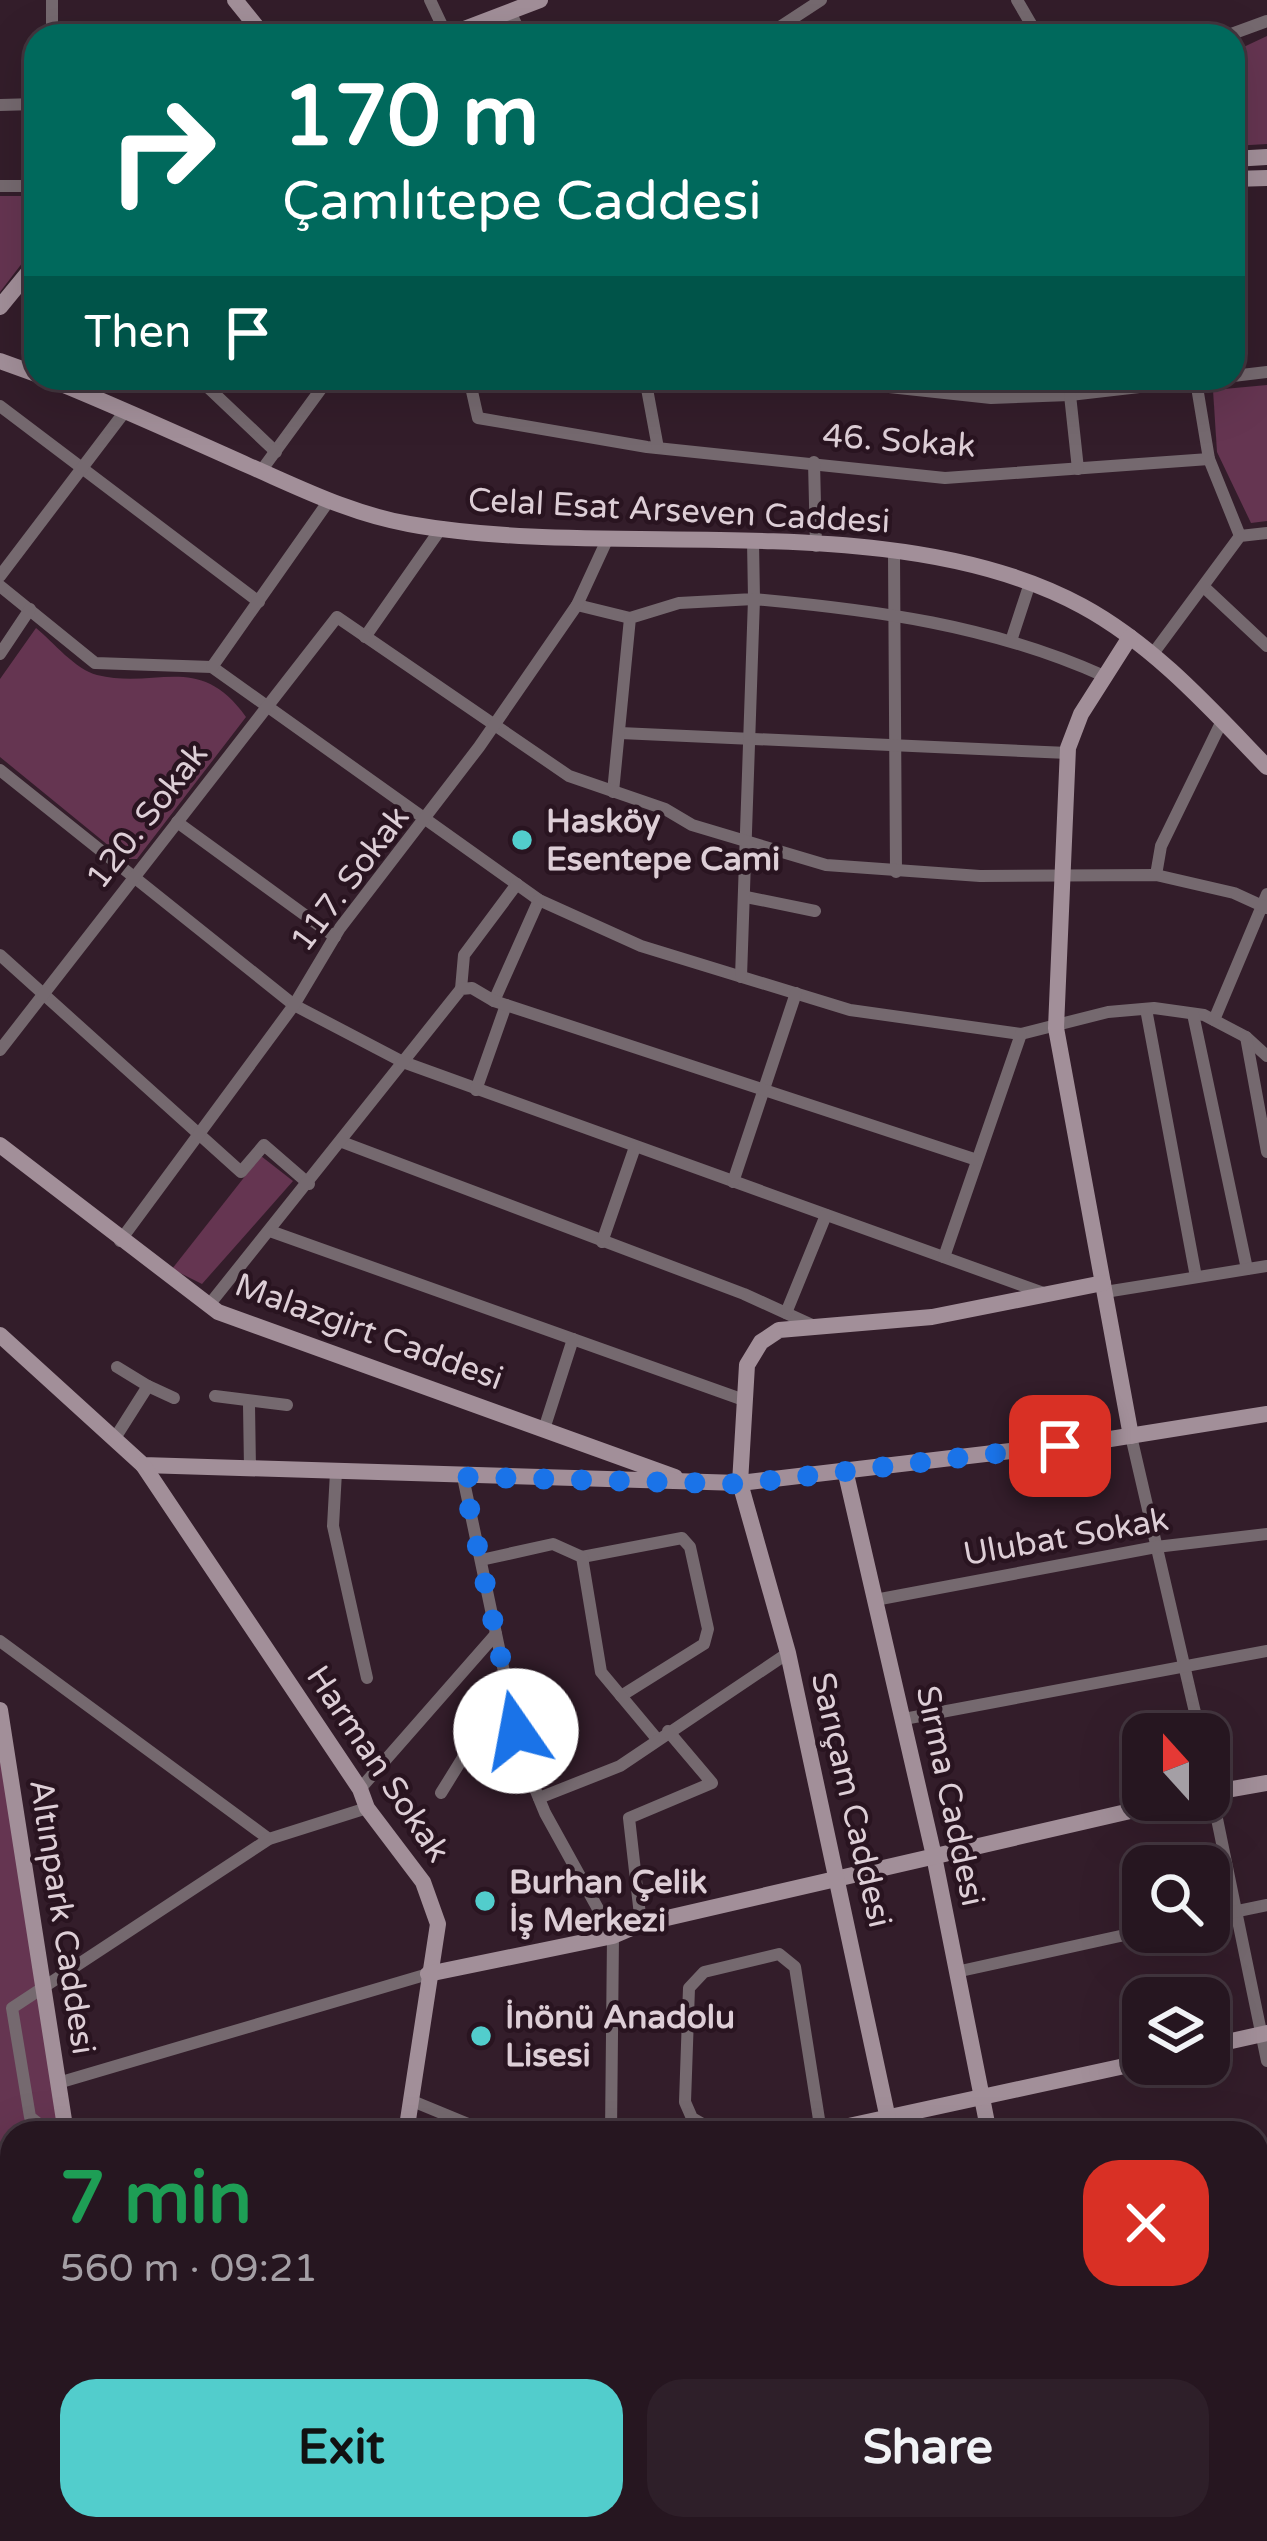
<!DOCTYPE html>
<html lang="en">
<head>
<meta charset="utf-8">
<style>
	:root { --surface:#261620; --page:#2e1f29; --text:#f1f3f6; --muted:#a49fa5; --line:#42353e; --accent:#52cdcc }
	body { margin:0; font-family:"Varela Round",sans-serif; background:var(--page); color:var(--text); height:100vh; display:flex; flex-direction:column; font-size:45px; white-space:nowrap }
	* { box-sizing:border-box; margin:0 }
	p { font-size:39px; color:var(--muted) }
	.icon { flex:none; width:66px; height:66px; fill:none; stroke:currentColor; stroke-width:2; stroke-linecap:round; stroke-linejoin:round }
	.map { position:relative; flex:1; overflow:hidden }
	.details { position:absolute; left:0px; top:2121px; width:1269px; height:420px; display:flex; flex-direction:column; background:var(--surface); border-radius:36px 36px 0 0; box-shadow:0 12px 48px #0002,0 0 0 3px var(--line) }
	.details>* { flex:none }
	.guide { position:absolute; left:24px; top:24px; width:1221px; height:366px; border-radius:36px; box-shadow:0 12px 48px #0002,0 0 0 3px var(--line); background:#00695c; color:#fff; overflow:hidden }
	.needle { width:78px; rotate:339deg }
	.buttons { position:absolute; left:1122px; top:1713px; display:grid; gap:24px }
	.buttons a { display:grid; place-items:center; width:108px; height:108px; border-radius:24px; background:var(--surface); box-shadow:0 12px 48px #0002,0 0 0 3px var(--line); font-size:60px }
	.pin { position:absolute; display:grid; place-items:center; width:102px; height:102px; color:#fff; margin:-51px; border-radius:24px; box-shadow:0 6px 18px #0006 }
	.me { position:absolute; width:132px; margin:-66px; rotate:348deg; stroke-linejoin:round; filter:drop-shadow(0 0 9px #0008) }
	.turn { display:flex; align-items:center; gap:42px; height:252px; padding:0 60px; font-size:54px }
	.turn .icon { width:156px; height:156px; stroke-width:2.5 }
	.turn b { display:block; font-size:84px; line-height:102px }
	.then { display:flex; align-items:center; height:114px; padding:0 60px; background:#0003; gap:24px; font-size:45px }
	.round { display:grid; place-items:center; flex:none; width:126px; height:126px; border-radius:36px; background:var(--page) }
	.overview { display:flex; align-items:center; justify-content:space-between; height:204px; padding:0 60px }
	h1 { font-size:72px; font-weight:800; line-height:90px; color:#1e9e55 }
	.cta { display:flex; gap:24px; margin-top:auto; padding:24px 60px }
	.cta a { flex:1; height:138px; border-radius:36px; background:var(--accent); color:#111; font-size:48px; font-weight:800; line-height:138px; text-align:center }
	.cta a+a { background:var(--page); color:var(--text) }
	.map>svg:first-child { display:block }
</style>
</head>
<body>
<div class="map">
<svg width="1267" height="2541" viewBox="0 0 1267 2541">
	<rect width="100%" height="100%" fill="#331d2a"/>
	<g fill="#653551">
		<path d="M1267 36V144L1233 146V52Z"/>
		<path d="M0 196H36V245L0 292Z"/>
		<path d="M1267 385V521L1251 523 1217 452 1213 390Z"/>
		<path d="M36 628C53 642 76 670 97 675 157 690 199 651 246 717L137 859H125L0 757V679Z"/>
		<path d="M261 1156 293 1181 202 1284 172 1269Z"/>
		<path d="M0 1710 66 2133H12V2267L0 2265Z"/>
	</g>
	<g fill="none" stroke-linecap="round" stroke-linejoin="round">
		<path stroke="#4c3844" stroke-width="21" stroke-dasharray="21 10" stroke-linecap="butt" d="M1090 2541 1131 2529"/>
		<g stroke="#75696f" stroke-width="12">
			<path d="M430 0 447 36"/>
			<path d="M1017 0 1038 36"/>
			<path d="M511 14 522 36"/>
			<path d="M52 36V0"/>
			<path d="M766 36 821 0"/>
			<path d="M1226 36 1267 21"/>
			<path d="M0 105 36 104"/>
			<path d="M0 186H36"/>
			<path d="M1233 376 1267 372"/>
			<path d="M198 378 276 452"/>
			<path d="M469 378 478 418 647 447 945 478 1209 459"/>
			<path d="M645 378 658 448"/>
			<path d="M806 378 991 398 1070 395 1217 378"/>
			<path d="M1196 381 1209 459 1240 536"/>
			<path d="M1070 395 1078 469"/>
			<path d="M0 406 259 602"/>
			<path d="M814 462 816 546"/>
			<path d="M261 471 329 378"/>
			<path d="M894 554 896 872"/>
			<path d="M0 576 126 410"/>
			<path d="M0 586 95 663 212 667 539 900 641 946 850 1010 1021 1034 1108 1012 1154 1008 1204 1015 1246 1037 1267 1056"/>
			<path d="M1205 588 1267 646"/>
			<path d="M577 605 630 618"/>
			<path d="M365 637 442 527"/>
			<path d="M1011 641 1030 583"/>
			<path d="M0 654 30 609"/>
			<path d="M1152 655 1240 536 1267 533"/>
			<path d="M212 667 328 502"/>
			<path d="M620 733 1068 753"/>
			<path d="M0 770 294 1005 403 1062 1046 1294"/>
			<path d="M613 792 630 618 679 603 754 599 753 541"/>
			<path d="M177 822 335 937"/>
			<path d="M1156 875 1161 846 1222 721"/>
			<path d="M746 897 815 911"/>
			<path d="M0 955 241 1172 264 1145 309 1184"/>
			<path d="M741 977 754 599C876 610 990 625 1104 676"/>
			<path d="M461 989 464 955 517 884"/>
			<path d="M494 1001 539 900"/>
			<path d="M1146 1009 1196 1277"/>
			<path d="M1193 1014 1247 1269"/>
			<path d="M1214 1020 1267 894"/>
			<path d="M1246 1037 1267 1152"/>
			<path d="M0 1050 337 617 569 776 665 809 692 825 826 865 980 876 1156 875 1234 893 1267 908"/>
			<path d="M476 1090 506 1005"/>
			<path d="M342 1142 744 1294 812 1325"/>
			<path d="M733 1182 796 993"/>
			<path d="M270 1231 741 1399"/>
			<path d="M120 1241 294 1005 340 928 479 747 577 605 607 540"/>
			<path d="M602 1242 635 1147"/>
			<path d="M944 1257 1021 1034"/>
			<path d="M1105 1292 1267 1266"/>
			<path d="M209 1305 461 989 472 988 494 1001 977 1160"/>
			<path d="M786 1313 826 1215"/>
			<path d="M148 1386 174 1398"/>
			<path d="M215 1396 287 1405"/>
			<path d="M249 1405 250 1469"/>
			<path d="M545 1426 573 1339"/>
			<path d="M1131 1436 1200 1734"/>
			<path d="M115 1438 148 1386 117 1367"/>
			<path d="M336 1472 333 1526 367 1678"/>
			<path d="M463 1477 522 1757 545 1813 613 1936 611 2133"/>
			<path d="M582 1557 682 1538 690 1547 708 1629 704 1644 621 1696"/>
			<path d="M481 1560 553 1544 582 1557 601 1672 657 1739"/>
			<path d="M875 1600 1156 1547 1267 1534"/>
			<path d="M0 1641 269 1839"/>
			<path d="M904 1719 1267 1651"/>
			<path d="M1209 1780 1267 2061"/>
			<path d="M360 1789 496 1634"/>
			<path d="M441 1793 506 1688"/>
			<path d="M539 1798 620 1766 788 1653"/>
			<path d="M1209 1917 1267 1905"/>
			<path d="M641 1924 629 1818 712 1783 668 1731"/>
			<path d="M956 1972 1143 1931"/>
			<path d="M58 2083 428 1974"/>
			<path d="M410 2100 490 2133"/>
			<path d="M50 2133 30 2117 12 2008 269 1839 367 1808"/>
			<path d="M718 2133 692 2118 685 2102 689 1988 704 1972 779 1954 795 1967 821 2132 815 2133"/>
			<path d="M1257 2178 1267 2175"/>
			<path d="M0 2340 12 2342"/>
			<path d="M1257 2445 1267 2443"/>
			<path d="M729 2529 733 2541"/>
			<path d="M382 2539 506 2532"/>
		</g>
		<g stroke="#a28f99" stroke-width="16">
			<path d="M235 0 264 36"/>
			<path d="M446 36 540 0"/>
			<path d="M1233 159 1267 157"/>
			<path d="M1233 179 1267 178"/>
			<path d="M0 307 36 263"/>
			<path d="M0 361 36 374"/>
			<path d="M47 378C114 405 180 435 247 465 300 488 351 514 409 524 616 561 894 504 1082 606 1154 645 1211 709 1267 767"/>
			<path d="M1130 637 1081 714 1068 748 1056 1028 1131 1436"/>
			<path d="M0 1145 218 1312 675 1477"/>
			<path d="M0 1335 143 1465 740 1483 1104 1440 1267 1414"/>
			<path d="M143 1465 360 1789 367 1808 423 1882 438 1924 406 2133"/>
			<path d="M846 1474 934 1856 989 2133"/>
			<path d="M0 1710 66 2133"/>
			<path d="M1209 1793 1267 1783"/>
			<path d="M428 1974 613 1936 641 1924 1178 1800"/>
			<path d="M1209 2046 1267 2033"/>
			<path d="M821 2132 1143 2062"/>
			<path d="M891 2133 788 1653 740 1483 747 1365 761 1342 779 1330 932 1317 1103 1283"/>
			<path d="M0 2265 12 2267"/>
			<path d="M1257 2349 1267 2346"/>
			<path d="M0 2440 12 2442"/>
			<path d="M86 2529V2541"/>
		</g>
		<g stroke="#e6c7d7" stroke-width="21">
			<path d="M1257 2471 1267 2469"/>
			<path d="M1257 2495 1267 2492"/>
			<path d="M1257 2517 1267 2514"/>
			<path d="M1000 2529 1003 2541"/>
			<path d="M1105 2529 1116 2541"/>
			<path d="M976 2541 983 2529"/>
			<path d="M1019 2541 1061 2529"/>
			<path d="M1171 2541 1214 2529"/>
			<path d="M1241 2541 1267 2534"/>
		</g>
	</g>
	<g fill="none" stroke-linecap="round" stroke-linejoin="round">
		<path stroke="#1a73e8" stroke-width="21" stroke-dasharray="0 37.8" d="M516 1731 463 1477 740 1484 1060 1446"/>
	</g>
	<g fill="#52cdcc" stroke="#291420" stroke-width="4.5">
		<circle cx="522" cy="840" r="12"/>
		<circle cx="485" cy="1901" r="12"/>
		<circle cx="481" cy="2036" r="12"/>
	</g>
	<g text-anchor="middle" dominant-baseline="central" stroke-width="9" stroke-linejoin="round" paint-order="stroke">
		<g font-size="33" fill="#ddced6" stroke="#291420">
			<text transform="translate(899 441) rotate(4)">46. Sokak</text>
			<text transform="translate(679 511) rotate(3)">Celal Esat Arseven Caddesi</text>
			<text transform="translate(147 816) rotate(-52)">120. Sokak</text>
			<text transform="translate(350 879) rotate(-53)">117. Sokak</text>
			<text transform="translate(369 1332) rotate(20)">Malazgirt Caddesi</text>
			<text transform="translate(1066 1537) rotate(-10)">Ulubat Sokak</text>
			<text transform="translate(378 1764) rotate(56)">Harman Sokak</text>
			<text transform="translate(950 1796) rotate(78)">Sırma Caddesi</text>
			<text transform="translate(851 1800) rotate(77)">Sarıçam Caddesi</text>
			<text transform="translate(62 1917) rotate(81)">Altınpark Caddesi</text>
		</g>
		<g font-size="33" font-weight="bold" fill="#ddced6" stroke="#291420" text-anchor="start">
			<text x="546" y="821">Hasköy<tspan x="546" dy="38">Esentepe Cami</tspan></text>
			<text x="509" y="1882">Burhan Çelik<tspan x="509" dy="38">İş Merkezi</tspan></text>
			<text x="505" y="2017">İnönü Anadolu<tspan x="505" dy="38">Lisesi</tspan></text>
		</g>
	</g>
</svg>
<div class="buttons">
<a><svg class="needle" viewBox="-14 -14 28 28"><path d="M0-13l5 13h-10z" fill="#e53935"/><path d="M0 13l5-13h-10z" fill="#a49fa5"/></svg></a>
<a><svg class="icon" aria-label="search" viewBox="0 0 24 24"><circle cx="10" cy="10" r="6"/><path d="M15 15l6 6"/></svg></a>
<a><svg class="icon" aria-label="layers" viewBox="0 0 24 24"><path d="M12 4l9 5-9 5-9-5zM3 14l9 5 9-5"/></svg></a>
</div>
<div class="pin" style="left:1060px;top:1446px;background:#d93025"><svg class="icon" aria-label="arrive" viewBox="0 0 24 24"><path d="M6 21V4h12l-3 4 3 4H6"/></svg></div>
<svg class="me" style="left:516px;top:1731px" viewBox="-20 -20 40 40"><circle r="19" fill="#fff"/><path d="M0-13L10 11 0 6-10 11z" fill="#1a73e8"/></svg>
<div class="guide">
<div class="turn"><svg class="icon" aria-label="right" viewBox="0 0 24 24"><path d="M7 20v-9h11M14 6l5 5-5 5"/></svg><div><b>170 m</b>Çamlıtepe Caddesi</div></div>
<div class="then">Then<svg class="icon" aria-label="arrive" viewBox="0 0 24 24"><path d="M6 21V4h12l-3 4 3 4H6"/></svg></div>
</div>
<section class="details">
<div class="overview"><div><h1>7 min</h1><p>560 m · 09:21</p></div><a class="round" style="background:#d93025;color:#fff"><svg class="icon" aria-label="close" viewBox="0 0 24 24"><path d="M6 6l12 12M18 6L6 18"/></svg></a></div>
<div class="cta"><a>Exit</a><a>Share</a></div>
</section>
</div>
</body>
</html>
